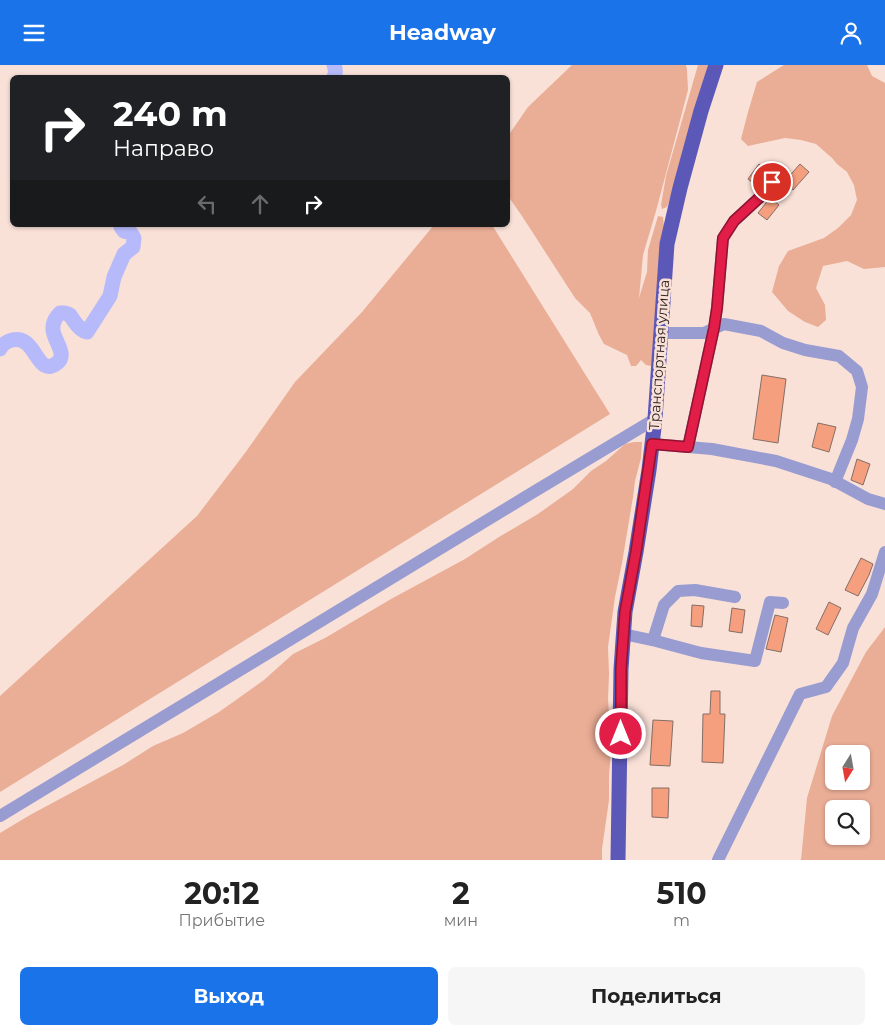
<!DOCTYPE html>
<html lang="ru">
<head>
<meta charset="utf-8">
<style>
	:root { --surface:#fff; --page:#f6f6f6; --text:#222; --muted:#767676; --accent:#1a73e8 }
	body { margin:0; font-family:Montserrat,sans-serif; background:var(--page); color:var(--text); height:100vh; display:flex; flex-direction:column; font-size:19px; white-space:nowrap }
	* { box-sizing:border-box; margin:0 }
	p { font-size:16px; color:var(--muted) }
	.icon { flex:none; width:28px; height:28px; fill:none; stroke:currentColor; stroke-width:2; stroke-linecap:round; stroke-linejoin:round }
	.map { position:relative; height:795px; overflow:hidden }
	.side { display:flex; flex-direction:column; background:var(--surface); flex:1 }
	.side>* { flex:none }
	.top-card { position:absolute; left:10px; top:10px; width:500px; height:152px; border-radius:8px; box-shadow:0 1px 4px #0004; background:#202124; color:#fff; overflow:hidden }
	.needle { width:32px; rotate:191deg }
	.buttons { position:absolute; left:825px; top:680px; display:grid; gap:10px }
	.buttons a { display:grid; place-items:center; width:45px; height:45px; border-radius:8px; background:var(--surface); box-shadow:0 1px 4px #0004; font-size:25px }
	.pin { position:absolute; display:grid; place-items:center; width:42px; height:42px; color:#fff; margin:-21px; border:2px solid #fff; border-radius:50%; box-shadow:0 1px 5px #0007 }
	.me { position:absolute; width:55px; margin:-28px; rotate:0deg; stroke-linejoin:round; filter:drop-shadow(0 0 4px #0008) }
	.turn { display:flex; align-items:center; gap:18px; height:105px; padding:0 20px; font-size:22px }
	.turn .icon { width:65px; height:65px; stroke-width:2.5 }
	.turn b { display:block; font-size:35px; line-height:42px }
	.lanes { display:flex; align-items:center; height:48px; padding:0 20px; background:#0003; justify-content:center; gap:25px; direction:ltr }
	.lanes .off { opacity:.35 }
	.eta { display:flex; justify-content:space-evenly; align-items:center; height:85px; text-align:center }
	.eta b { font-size:30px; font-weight:700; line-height:35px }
	.action { display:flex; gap:10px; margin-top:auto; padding:10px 20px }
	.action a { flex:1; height:58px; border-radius:8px; background:var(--accent); color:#fff; font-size:20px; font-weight:700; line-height:58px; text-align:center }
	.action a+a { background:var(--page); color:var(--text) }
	header { display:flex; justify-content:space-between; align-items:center; height:65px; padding:0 20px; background:var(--accent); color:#fff; font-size:22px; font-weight:700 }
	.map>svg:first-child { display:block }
</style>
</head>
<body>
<header><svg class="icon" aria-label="menu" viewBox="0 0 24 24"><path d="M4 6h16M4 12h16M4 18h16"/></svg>Headway<svg class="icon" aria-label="person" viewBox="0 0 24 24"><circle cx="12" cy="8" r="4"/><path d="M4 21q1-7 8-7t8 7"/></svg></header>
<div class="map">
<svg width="885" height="795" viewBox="0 0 885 795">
	<rect width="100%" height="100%" fill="#f9e1d8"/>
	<g fill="#eaad96" fill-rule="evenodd">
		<path d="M572 0H686L687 5 688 25 656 146 643 190 639 233 647 207 648 185 658 151 663 152 664 161 655 295 651 301 646 300 641 295 636 301H631L627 290 604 279 599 270 590 248 575 233 522 151 508 131V71L528 42Z"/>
		<path d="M698 0H712L679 111 667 142 662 144 661 140 666 111Z"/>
		<path d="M784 0H867L872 11 885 18V202L864 204 847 196 823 201 816 223 825 240 826 255 818 262 805 257 788 246 772 227 779 201 788 186 824 173 838 163 851 150 857 135 854 120 847 107 837 99 832 93 816 79 801 75 785 73 748 81 741 74 748 47 757 17Z"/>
		<path d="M434 160H492L610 349 0 727V631L197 451 245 388 295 317 362 247Z"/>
		<path d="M634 377H642L641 393 635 416 633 432 622 498 615 532 608 582 609 609 608 633 611 684 609 711V735L602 784V795H0V768L30 750 123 700 153 681 183 668 219 647 264 615 293 589 325 573 391 534 465 494 499 472 538 449 573 424 591 406 606 396 625 379Z"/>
		<path d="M885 562V795H801L807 733 832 651 866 587ZM834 689H861V716H834ZM834 744H861V771H834Z"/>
	</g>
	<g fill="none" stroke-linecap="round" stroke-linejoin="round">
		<g stroke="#b6bafa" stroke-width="15">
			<path d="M334 12C336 8 336 5 334 0"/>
			<path d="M0 284C2 280 7 276 12 275 37 269 36 314 57 298 69 289 51 273 53 262 53 257 56 252 60 248H65L70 250C74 256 79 265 87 267L110 231 114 212 124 189 133 182 134 173 131 168 124 166 121 162V160"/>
		</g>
	</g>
	<g fill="#f59f7e" stroke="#846e66">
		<path d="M759 99 770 107 758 122 748 114Z"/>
		<path d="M800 99 809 107 793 125 784 117Z"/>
		<path d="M770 133 779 140 767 155 758 148Z"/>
		<path d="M762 310 786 314 778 378 753 374Z"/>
		<path d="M818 358 836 362 829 387 812 382Z"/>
		<path d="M857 394 870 399 863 420 851 415Z"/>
		<path d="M861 493 873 499 869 510 858 531 845 525Z"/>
		<path d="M829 537 841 543 828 570 816 564Z"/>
		<path d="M692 540 704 541 702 562 691 561Z"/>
		<path d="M732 543 745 545 742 568 729 566Z"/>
		<path d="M775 550 788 553 781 587 766 584Z"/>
		<path d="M711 626H720V649H725L723 698 702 697 703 649H710Z"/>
		<path d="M653 655 673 656 670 701 650 700Z"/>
		<path d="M652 723H669L668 753 652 752Z"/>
	</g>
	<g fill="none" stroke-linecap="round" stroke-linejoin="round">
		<g stroke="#989cd1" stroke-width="12">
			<path d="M661 268H704L724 259 761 266 783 278 805 285 839 291 857 306 862 322 858 354 852 375 835 417"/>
			<path d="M652 379 712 384 776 396 831 414 868 434 885 439"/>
			<path d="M688 382 714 263 717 243 723 173 734 156 759 133 773 117"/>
			<path d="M623 569 656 576 701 588 755 596 770 537 783 538"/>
			<path d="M653 575 664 540 678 526 695 525 735 532"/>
			<path d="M0 751C219 619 436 485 655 354"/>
			<path d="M718 795 800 629 826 622 843 598 853 563 872 529 885 487"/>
		</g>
		<path stroke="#5b58b8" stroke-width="15" d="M618 795 621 604 625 547 636 487 649 405 655 354 667 179 680 123 701 46 716 0"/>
	</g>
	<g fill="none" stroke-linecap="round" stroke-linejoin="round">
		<defs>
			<path id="route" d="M621 669V604L625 547 636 487 652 379 688 382 714 263 717 243 723 173 734 156 759 133 772 117"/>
		</defs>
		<use href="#route" stroke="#92132f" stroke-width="12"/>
		<use href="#route" stroke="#e11d48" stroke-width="9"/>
	</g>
	<g text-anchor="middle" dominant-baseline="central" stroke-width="5" stroke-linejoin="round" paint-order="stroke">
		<g font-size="14" fill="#281f1c" stroke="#f9e1d8">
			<text transform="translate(659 290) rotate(-86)">Транспортная улица</text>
		</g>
	</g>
</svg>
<div class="buttons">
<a><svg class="needle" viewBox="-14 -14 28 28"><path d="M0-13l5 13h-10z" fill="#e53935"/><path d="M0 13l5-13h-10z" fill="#767676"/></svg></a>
<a><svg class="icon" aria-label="search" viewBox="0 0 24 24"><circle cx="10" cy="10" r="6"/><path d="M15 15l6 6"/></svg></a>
</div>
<div class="pin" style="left:772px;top:117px;background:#d93025"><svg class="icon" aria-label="arrive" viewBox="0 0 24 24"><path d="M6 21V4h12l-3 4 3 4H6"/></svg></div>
<svg class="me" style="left:621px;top:669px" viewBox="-20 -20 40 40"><circle r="17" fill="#e11d48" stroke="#fff" stroke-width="3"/><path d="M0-11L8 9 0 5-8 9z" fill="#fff"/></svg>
<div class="top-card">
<div class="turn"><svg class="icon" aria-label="right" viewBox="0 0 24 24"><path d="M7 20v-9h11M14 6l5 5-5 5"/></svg><div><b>240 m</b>Направо</div></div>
<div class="lanes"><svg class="icon off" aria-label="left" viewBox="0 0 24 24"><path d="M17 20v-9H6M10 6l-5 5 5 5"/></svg><svg class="icon off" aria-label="ahead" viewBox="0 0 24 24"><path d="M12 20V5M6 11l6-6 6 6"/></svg><svg class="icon" aria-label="right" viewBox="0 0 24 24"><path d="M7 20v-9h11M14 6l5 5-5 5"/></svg></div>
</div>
</div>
<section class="side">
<div class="eta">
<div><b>20:12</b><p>Прибытие</p></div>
<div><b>2</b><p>мин</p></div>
<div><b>510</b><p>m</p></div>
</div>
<div class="action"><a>Выход</a><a>Поделиться</a></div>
</section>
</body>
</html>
